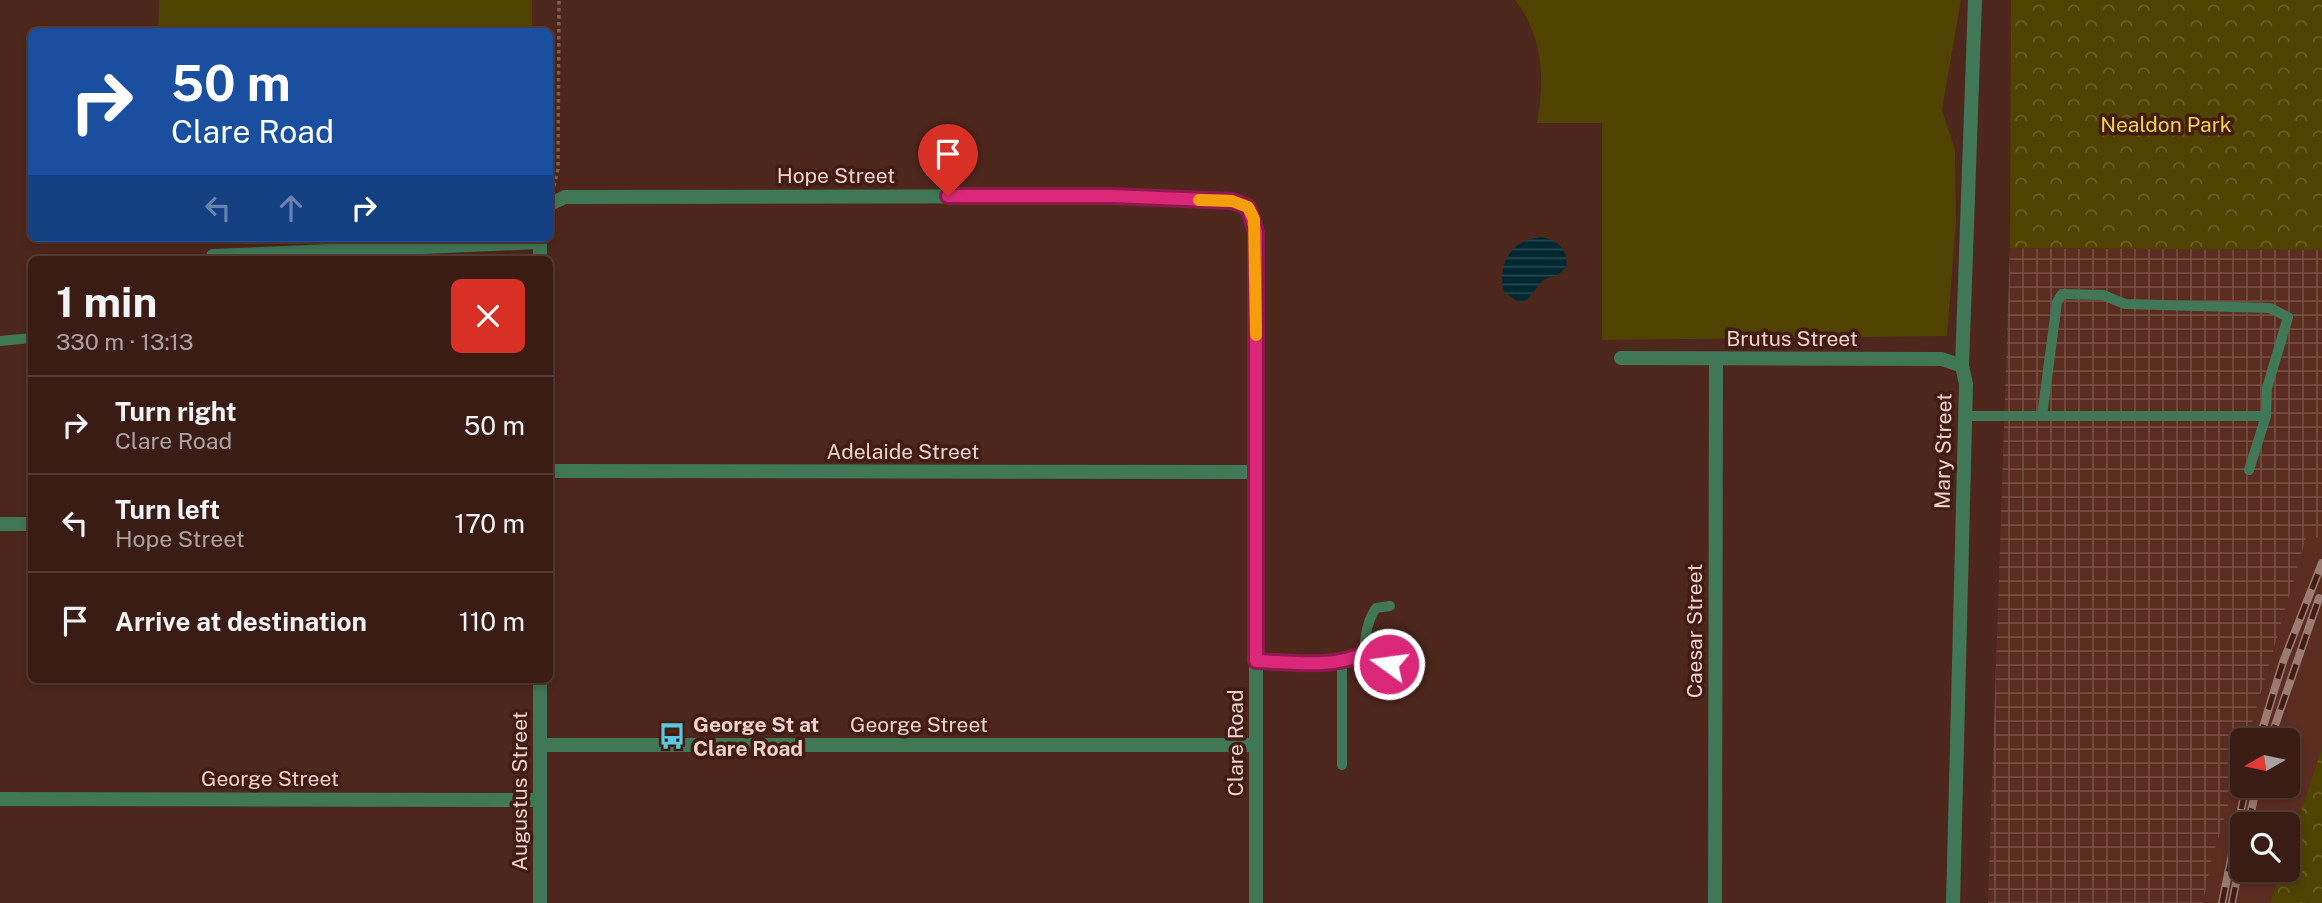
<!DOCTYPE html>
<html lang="en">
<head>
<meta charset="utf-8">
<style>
	:root { --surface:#3a1c15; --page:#452922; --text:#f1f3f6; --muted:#aba1a0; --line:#543a34 }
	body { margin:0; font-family:"Public Sans",sans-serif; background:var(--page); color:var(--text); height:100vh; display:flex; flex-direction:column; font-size:26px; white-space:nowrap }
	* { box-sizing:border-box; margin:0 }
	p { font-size:23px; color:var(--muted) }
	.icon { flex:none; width:38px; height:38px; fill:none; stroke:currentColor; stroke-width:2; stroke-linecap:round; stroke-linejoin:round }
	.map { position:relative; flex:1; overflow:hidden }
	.drawer { position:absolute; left:28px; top:256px; width:525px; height:427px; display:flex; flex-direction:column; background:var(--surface); border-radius:10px; box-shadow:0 4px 10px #0003,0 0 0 2px var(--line) }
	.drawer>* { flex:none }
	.banner { position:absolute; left:28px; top:28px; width:525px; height:214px; border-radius:10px; box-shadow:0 4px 10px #0003,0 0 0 2px var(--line); background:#1a4fa0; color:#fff; overflow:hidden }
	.needle { width:46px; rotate:261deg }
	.buttons { position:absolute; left:2230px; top:728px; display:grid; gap:14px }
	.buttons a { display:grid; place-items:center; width:70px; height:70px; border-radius:10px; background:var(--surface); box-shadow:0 4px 10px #0003,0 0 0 2px var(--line); font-size:35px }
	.pin { position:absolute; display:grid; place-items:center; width:60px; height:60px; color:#fff; margin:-72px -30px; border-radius:50% 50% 50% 0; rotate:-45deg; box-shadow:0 0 7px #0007 }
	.pin .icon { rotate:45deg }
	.me { position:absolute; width:77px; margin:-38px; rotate:284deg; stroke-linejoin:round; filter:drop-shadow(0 0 5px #0008) }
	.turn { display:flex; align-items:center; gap:24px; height:147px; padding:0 28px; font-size:32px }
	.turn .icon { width:91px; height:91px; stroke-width:2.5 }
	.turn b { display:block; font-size:49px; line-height:60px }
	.lanes { display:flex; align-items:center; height:66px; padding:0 28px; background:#0003; justify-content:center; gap:35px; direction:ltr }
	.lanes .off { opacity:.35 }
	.round { display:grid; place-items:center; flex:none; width:74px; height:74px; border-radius:10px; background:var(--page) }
	.headline { display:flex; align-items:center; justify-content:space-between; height:119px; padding:0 28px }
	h1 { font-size:42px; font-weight:700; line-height:52px }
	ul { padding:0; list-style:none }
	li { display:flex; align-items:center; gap:21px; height:98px; padding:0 28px; border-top:2px solid var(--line) }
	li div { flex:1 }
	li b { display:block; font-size:26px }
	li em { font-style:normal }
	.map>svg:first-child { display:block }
</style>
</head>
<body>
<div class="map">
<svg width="2322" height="903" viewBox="0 0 2322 903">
	<defs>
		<pattern id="industrial-grid" width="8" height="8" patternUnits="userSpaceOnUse" patternTransform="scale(1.75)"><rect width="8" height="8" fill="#5b2d21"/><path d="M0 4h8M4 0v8" fill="none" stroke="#734b40"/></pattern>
		<pattern id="park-crowns" width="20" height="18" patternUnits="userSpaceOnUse" patternTransform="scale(1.75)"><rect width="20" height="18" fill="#504200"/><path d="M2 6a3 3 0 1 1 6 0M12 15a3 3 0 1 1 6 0" fill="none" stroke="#6a5c24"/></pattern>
		<pattern id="water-rules" width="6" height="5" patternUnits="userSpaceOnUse" patternTransform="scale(1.75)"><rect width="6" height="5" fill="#002830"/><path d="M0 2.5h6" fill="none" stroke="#26464d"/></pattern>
	</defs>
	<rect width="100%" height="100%" fill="#4d261c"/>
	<path fill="#5b2d21" d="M2306 537H2322V748L2287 852V824H2242V870H2281L2270 903H2203L2211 863 2242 757V786H2287V740H2247Z"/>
	<path fill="url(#industrial-grid)" d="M2010 248 2322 250V537L2306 538 2247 740H2242V757L2211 863 2203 903H1988Z"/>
	<g fill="#504200">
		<path d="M159 0H532V31H158Z"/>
		<path d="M1515 0H1961L1942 110 1955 150 1956 221 1947 336 1602 340V123H1537C1545 79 1543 36 1515 0Z"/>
	</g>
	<g fill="url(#park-crowns)">
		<path d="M2011 0H2322V250L2010 248Z"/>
		<path d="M2322 748V903H2270L2281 870H2287V852Z"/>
	</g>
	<path fill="url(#water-rules)" d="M1542 237C1558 241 1567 248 1567 266L1558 275 1543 280 1527 300 1519 302 1504 292C1497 263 1511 240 1542 237Z"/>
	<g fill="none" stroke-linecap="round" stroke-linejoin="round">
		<path stroke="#815f56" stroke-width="3.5" stroke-dasharray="3.5 3.5" stroke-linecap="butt" d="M554 186 558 169 559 0"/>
		<g stroke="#407756" stroke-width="10">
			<path d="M0 341 32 338"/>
			<path d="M1965 416H2266L2267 388 2288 317 2270 308 2125 304 2103 295 2062 294 2057 302 2042 416"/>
			<path d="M2249 470 2266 416"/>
			<path d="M1256 661C1291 662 1333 669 1365 653"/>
			<path d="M1342 661V765"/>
			<path d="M1389 664 1369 660C1361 646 1367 621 1376 608L1390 606"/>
		</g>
		<g stroke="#407756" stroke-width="14">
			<path d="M550 204 565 197 1112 196 1232 201 1249 207 1256 232V903"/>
			<path d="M213 256 540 242"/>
			<path d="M540 259V238"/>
			<path d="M1621 358 1942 359 1962 366"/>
			<path d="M550 471 1256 472"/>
			<path d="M0 524H32"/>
			<path d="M540 745H1256"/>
			<path d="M0 799 540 800"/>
			<path d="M540 903V679"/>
			<path d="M1715 903 1716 359"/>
			<path d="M1953 903 1966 384 1962 366 1975 0"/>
		</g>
		<defs>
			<g id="rail">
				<path d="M2259 740 2283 662 2322 563"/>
				<path d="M2270 740 2319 598"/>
				<path d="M2248 824 2257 786"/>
				<path d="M2222 903 2246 786"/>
				<path d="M2232 903 2242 853"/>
			</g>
		</defs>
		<use href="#rail" stroke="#9b7b72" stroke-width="8"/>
		<use href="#rail" stroke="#421c12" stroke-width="5" stroke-dasharray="16" stroke-linecap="butt"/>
	</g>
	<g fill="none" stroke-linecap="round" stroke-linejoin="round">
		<defs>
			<path id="route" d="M948 196H1112L1232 201 1248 207 1256 232V661C1291 662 1333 669 1365 653L1369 660 1389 664"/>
		</defs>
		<use href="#route" stroke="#8e194d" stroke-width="18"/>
		<use href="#route" stroke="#db2777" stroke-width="12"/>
		<path stroke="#f59e0b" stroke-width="12" d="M1199 200 1232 201 1248 207 1254 219 1256 335"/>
	</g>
	<defs>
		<symbol id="bus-bare" viewBox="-9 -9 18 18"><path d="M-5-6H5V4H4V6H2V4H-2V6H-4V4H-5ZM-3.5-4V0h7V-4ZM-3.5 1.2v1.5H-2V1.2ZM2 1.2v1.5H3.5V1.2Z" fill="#58c9e3" stroke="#421c12" stroke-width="2.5" paint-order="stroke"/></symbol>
	</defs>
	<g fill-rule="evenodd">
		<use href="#bus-bare" x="653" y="717" width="38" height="38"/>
	</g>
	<g text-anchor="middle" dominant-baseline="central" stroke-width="7" stroke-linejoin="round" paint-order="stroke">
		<g font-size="21" fill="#f2d354" stroke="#421c12">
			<text x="2166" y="124">Nealdon Park</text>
		</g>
		<g font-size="21" fill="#edd3cc" stroke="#421c12">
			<text x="836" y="175">Hope Street</text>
			<text x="1792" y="338">Brutus Street</text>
			<text x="903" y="451">Adelaide Street</text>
			<text transform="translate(1943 451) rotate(-89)">Mary Street</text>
			<text transform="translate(1694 631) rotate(-90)">Caesar Street</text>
			<text x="919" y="724">George Street</text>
			<text transform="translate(1235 743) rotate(-90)">Clare Road</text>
			<text x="270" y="778">George Street</text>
			<text transform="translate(519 791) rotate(-90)">Augustus Street</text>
		</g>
		<g font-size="21" font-weight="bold" fill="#edd3cc" stroke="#421c12" text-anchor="start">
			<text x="693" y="724">George St at<tspan x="693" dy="24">Clare Road</tspan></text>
		</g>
	</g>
</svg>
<div class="buttons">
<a><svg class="needle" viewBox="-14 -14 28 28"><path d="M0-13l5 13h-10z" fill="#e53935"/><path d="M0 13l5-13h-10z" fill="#aba1a0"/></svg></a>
<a><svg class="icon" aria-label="search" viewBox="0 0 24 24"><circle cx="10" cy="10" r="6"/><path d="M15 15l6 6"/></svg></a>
</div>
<div class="pin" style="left:948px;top:196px;background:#d93025"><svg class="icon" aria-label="arrive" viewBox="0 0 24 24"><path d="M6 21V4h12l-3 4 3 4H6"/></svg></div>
<svg class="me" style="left:1389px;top:664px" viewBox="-20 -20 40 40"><circle r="17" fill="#db2777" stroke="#fff" stroke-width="3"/><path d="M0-11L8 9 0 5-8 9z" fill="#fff"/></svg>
<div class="banner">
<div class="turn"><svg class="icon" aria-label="right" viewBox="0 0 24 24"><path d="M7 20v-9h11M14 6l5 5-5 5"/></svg><div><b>50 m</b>Clare Road</div></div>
<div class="lanes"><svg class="icon off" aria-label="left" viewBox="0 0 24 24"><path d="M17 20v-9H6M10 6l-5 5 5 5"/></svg><svg class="icon off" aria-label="ahead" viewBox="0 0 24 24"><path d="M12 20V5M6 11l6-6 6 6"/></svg><svg class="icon" aria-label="right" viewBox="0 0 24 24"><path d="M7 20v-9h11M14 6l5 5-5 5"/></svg></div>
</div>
<section class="drawer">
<div class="headline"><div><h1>1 min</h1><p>330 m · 13:13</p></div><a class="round" style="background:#d93025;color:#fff"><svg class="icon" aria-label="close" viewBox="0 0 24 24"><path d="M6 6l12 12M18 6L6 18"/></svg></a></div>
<ul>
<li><svg class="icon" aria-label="right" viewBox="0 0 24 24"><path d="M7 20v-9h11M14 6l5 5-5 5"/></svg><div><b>Turn right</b><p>Clare Road</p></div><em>50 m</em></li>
<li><svg class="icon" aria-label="left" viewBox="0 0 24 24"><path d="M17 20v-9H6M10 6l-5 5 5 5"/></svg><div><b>Turn left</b><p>Hope Street</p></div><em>170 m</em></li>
<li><svg class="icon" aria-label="arrive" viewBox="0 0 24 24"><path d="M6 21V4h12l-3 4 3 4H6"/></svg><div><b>Arrive at destination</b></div><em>110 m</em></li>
</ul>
</section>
</div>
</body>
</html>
